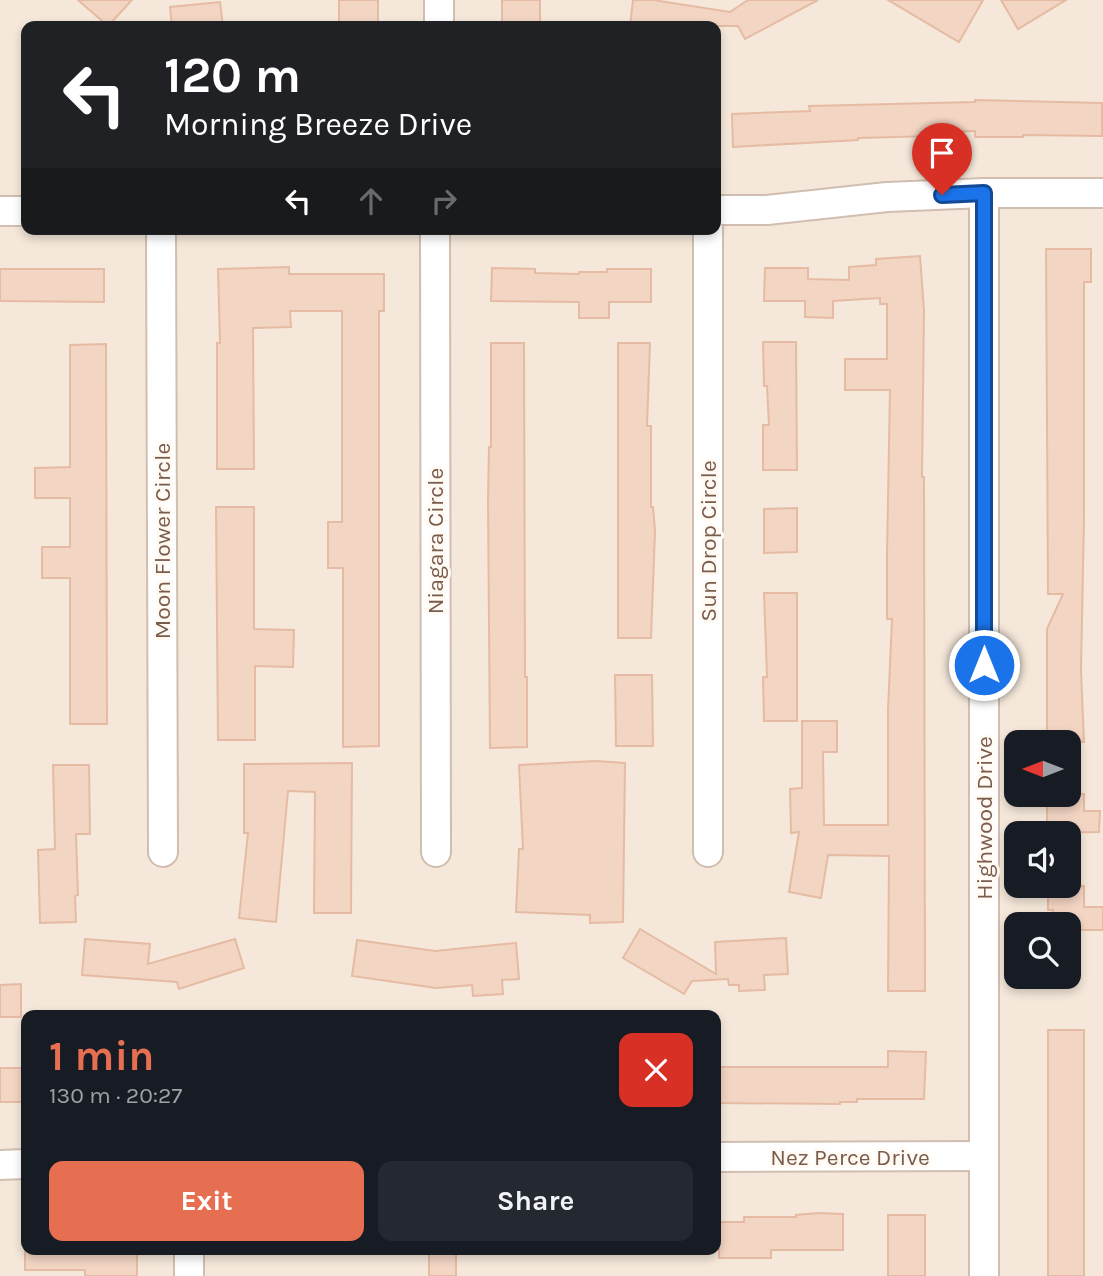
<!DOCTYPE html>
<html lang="en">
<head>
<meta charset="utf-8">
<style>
	:root { --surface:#171b24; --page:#242831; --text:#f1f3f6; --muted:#9ea1a6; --accent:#e76f51 }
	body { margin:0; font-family:Karla,sans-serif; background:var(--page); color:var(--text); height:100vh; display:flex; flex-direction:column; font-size:26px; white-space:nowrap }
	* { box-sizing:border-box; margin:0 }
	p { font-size:23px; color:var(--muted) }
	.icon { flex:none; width:38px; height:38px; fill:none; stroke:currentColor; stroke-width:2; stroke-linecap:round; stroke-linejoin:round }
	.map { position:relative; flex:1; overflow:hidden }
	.sheet { position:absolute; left:21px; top:1010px; width:700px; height:245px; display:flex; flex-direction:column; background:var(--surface); border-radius:14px; box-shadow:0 4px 10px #0003 }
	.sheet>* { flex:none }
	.guide { position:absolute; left:21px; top:21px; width:700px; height:214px; border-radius:14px; box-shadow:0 4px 10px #0003; background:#202124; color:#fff; overflow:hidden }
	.needle { width:46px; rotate:270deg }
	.fabs { position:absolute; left:1004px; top:730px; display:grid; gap:14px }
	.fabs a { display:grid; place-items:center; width:77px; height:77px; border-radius:14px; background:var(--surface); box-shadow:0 4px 10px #0003; font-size:35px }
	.pin { position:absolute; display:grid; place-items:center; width:60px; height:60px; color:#fff; margin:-72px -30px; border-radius:50% 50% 50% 0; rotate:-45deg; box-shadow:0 0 7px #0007 }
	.pin .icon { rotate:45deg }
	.me { position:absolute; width:77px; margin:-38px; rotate:0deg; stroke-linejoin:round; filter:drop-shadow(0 0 5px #0008) }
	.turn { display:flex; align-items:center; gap:24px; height:147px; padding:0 28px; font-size:32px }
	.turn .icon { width:91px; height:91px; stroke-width:2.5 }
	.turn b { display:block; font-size:49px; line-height:60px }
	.lanes { display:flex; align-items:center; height:66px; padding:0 28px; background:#0003; justify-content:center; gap:35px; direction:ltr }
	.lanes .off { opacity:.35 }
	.round { display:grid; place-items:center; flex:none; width:74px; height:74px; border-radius:14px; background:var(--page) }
	.summary { display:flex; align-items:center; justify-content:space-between; height:119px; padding:0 28px }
	h1 { font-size:42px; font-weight:700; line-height:52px; color:var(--accent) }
	.cta { display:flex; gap:14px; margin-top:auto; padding:14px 28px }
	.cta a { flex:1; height:80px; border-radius:14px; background:var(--accent); color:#fff; font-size:28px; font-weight:700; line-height:80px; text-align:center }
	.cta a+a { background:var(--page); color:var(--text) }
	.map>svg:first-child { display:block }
</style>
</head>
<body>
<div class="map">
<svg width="1103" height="1276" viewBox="0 0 1103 1276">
	<rect width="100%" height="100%" fill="#fdf6ec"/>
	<path fill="#f5e8da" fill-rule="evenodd" d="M0 0H1103V1276H0ZM26 26H716V229H26ZM1017 742H1069V794H1017ZM1017 833H1069V886H1017ZM1017 924H1069V976H1017ZM26 1015H716V1250H26Z"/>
	<g fill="#f3d5c3" stroke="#e6bba3" stroke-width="2">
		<path d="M78 0H132L108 26Z"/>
		<rect x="339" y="0" width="39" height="26"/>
		<rect x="502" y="0" width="38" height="26"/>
		<path d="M633 0H653L730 12 748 0H818L745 39 738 26H630Z"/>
		<path d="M888 0H983L959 42Z"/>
		<path d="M1001 0H1066L1018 29Z"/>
		<path d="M220 2 223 26H172L170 7Z"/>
		<path d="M975 100 1102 103V136L1023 135V137H975V131L934 132V136L858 138V140L733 147 732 114 810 111 809 106 975 102Z"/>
		<path d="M1046 249H1091V282H1084V517L1081 670 1084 742H1047V629L1063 594H1048Z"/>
		<path d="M920 256 924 310 922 477H924L925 991H888L889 856 828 855 821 898 789 892 799 832 791 833 790 789 802 788V721H837V752H823L824 825H888V710L892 619H887V553L890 390H845V359H887V304H880V298L833 301V318L805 317V301H764L765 268H808V279L849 280V267L876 265V259Z"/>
		<path d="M289 267V274H384V311H379V746L343 747V568H328V522H342V311H290L291 327 253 328 254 469H217V343H220L218 269Z"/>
		<path d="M492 268 535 269V273L579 274V272H607V269H651V302H609V318H579V302L491 301Z"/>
		<path d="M0 269H104V302L0 301Z"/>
		<path d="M763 342H796L797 470H763V425H769L767 386H764Z"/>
		<path d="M491 343H524L525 677H527V747L490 748 488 500 489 447H491Z"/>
		<path d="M618 343H650L647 426H651V507H653L655 531 651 638H618Z"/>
		<path d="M106 344 107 724H70V578H42V547H70V498H35V468L70 467V345Z"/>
		<path d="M216 507H254V629L294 630 293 667 255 666V740H218Z"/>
		<path d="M797 508V552L764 553V509Z"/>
		<path d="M764 593H797V721H764L763 677H767Z"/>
		<path d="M615 675H652L653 746H616Z"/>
		<path d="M596 761 625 763 623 922 590 923V915L516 912 519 849H523L519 765Z"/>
		<path d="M352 763 351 913H314L315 792 288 791 276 922 239 918 248 833H244V764Z"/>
		<path d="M53 765H89L90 834H76L78 895 75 896 76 922 40 923 38 850 55 849Z"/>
		<path d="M1047 794H1084V811H1100L1099 832 1047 833Z"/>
		<path d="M1048 886H1084V907H1103V930H1069V924H1053V910H1048Z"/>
		<path d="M640 929 716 974 715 942 786 938 788 974 764 975 765 990 739 991V985H729L728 979 692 981 684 994 623 958Z"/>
		<path d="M85 939 150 944 148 964 235 939 244 968 179 989 177 982 82 975Z"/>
		<path d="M357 940 435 951 516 943 519 979 502 980 503 994 473 996 472 985 436 988 352 976Z"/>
		<path d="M21 984V1017H0V985Z"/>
		<rect x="1048" y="1030" width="36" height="246"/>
		<path d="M888 1051 926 1052 924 1099H857V1102H840V1104L716 1103V1067H888Z"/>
		<rect x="0" y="1068" width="26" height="34"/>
		<path d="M818 1213 843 1214V1250H771V1258H719V1222H744V1217H796V1215Z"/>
		<rect x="888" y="1215" width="37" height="61"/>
		<path d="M25 1250H137V1276H85V1270H25Z"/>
		<rect x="429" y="1250" width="27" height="26"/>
	</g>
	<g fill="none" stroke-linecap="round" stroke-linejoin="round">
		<defs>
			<g id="minor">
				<path d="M439 0V26"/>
				<path d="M984 193V1276"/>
				<path d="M716 210H767L887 197 984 193H1103"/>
				<path d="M0 211H26"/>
				<path d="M161 229 163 852"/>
				<path d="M435 229 436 852"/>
				<path d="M708 229V852"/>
				<path d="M716 1157 984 1156"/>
				<path d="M0 1165 26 1164"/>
				<path d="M189 1250V1276"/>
			</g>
		</defs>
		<use href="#minor" stroke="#d1beb0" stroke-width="32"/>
		<use href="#minor" stroke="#fff" stroke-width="28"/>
	</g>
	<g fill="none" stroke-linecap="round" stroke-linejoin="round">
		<defs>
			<path id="route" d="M942 195 984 193V665"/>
		</defs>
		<use href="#route" stroke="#114b97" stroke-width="18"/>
		<use href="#route" stroke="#1a73e8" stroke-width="12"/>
	</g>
	<g text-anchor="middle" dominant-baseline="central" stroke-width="6" stroke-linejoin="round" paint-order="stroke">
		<g font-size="23" fill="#7a5c4d" stroke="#fffaf3">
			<text transform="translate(162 541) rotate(-90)">Moon Flower Circle</text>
			<text transform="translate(435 541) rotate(-90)">Niagara Circle</text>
			<text transform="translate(708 541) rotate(-90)">Sun Drop Circle</text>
			<text transform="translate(984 818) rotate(-90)">Highwood Drive</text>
			<text x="850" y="1157">Nez Perce Drive</text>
		</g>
	</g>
</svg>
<div class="fabs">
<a><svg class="needle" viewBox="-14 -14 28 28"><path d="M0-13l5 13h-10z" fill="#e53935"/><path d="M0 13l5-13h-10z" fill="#9ea1a6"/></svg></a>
<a><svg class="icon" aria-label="sound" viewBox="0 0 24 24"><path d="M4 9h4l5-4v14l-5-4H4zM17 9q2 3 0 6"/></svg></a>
<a><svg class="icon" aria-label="search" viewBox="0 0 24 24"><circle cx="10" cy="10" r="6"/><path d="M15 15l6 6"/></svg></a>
</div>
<div class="pin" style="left:942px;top:195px;background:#d93025"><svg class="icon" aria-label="arrive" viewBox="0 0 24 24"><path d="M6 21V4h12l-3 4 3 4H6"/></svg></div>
<svg class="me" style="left:984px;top:665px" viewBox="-20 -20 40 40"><circle r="17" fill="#1a73e8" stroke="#fff" stroke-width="3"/><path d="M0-11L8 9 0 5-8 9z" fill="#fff"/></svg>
<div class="guide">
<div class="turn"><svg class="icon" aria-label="left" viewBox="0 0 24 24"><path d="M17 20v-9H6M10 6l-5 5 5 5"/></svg><div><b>120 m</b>Morning Breeze Drive</div></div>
<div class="lanes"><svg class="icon" aria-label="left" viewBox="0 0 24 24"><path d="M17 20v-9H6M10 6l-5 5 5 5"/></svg><svg class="icon off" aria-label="ahead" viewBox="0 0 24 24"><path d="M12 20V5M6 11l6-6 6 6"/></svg><svg class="icon off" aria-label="right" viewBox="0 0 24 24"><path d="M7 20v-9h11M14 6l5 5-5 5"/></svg></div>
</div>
<section class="sheet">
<div class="summary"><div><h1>1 min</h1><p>130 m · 20:27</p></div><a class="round" style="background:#d93025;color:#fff"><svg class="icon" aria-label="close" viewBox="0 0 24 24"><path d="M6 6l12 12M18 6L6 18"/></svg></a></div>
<div class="cta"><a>Exit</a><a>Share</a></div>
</section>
</div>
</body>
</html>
